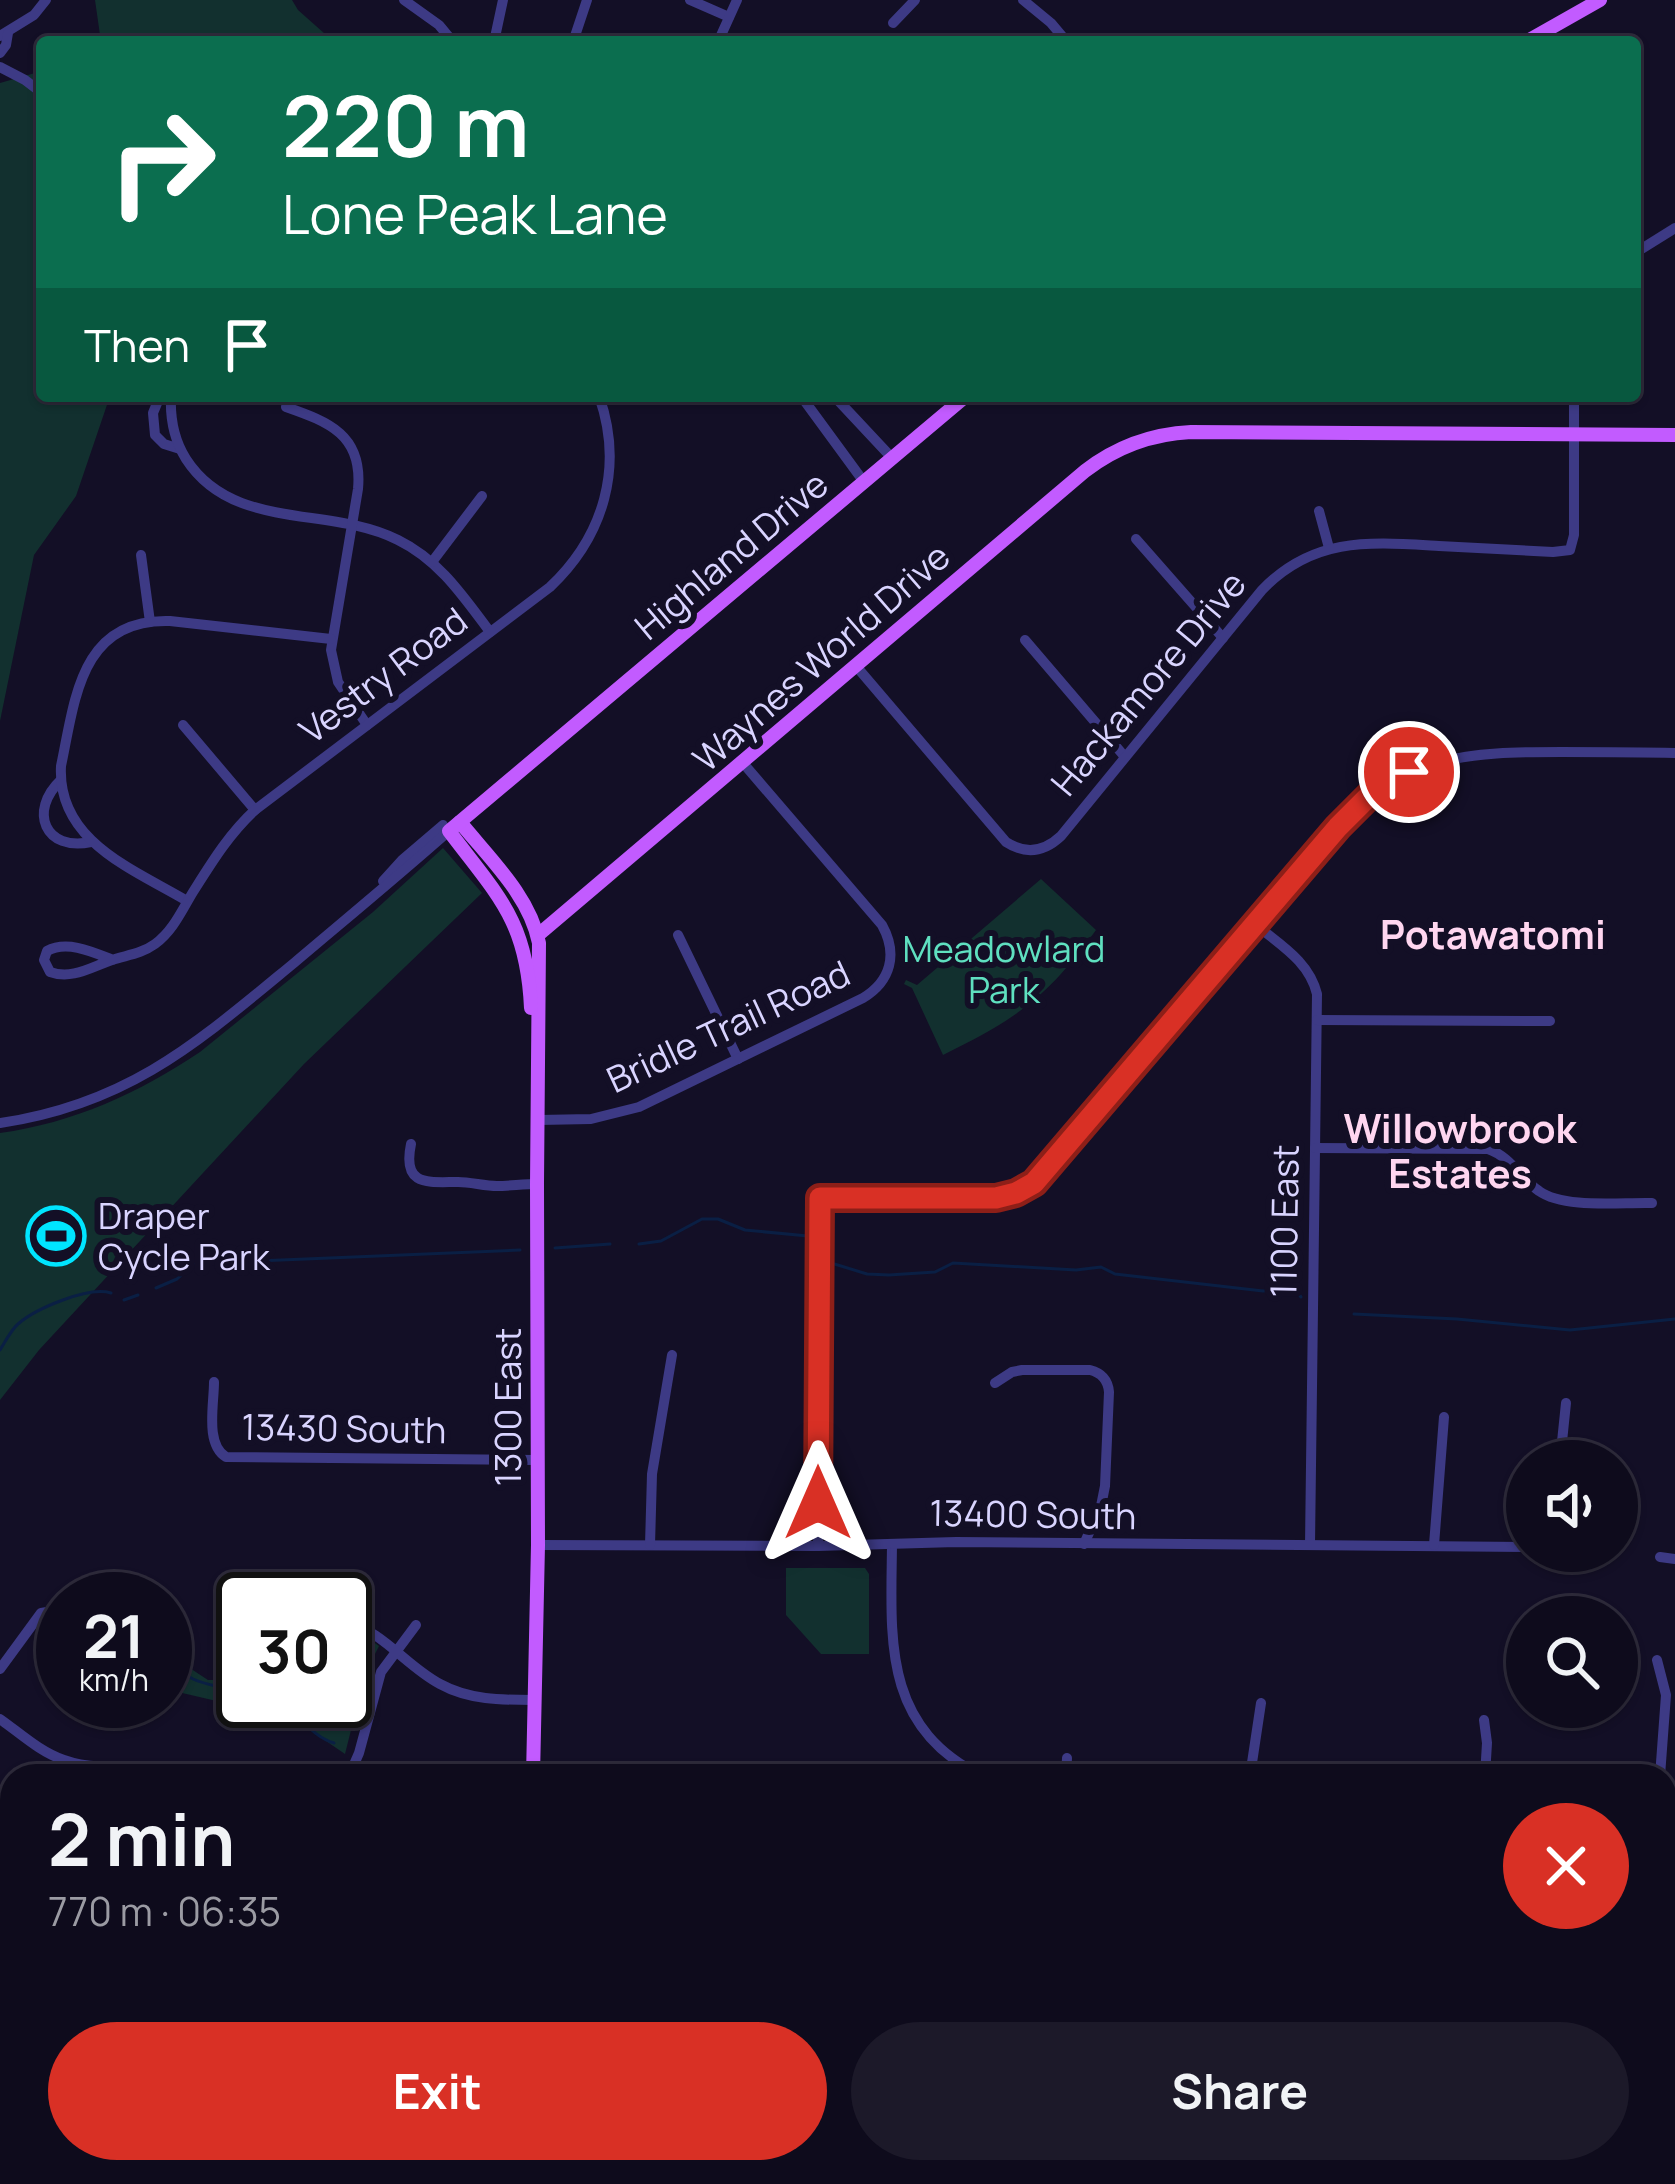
<!DOCTYPE html>
<html lang="en">
<head>
<meta charset="utf-8">
<style>
	:root { --surface:#0e0b1c; --page:#1c1929; --text:#f1f3f6; --muted:#9b9ba3; --line:#2e2b3b; --accent:#d93025 }
	body { margin:0; font-family:Manrope,sans-serif; background:var(--page); color:var(--text); height:100vh; display:flex; flex-direction:column; font-size:45px; white-space:nowrap }
	* { box-sizing:border-box; margin:0 }
	p { font-size:39px; color:var(--muted) }
	.icon { flex:none; width:66px; height:66px; fill:none; stroke:currentColor; stroke-width:2; stroke-linecap:round; stroke-linejoin:round }
	.map { position:relative; flex:1; overflow:hidden }
	.sheet { position:absolute; left:0px; top:1764px; width:1677px; height:420px; display:flex; flex-direction:column; background:var(--surface); border-radius:36px 36px 0 0; box-shadow:0 3px 9px #0004,0 0 0 3px var(--line) }
	.sheet>* { flex:none }
	.hud { position:absolute; left:36px; top:36px; width:1605px; height:366px; border-radius:12px; box-shadow:0 3px 9px #0004,0 0 0 3px var(--line); background:#0b6e4f; color:#fff; overflow:hidden }
	.buttons { position:absolute; left:1506px; top:1440px; display:grid; gap:24px }
	.buttons a { display:grid; place-items:center; width:132px; height:132px; border-radius:50%; background:var(--surface); box-shadow:0 3px 9px #0004,0 0 0 3px var(--line); font-size:60px }
	.speed { position:absolute; left:36px; top:1572px; display:flex; gap:24px; font-size:60px; font-weight:700; text-align:center }
	.speed>* { display:grid; place-content:center; width:156px; height:156px; border-radius:50%; background:var(--surface); box-shadow:0 3px 9px #0004,0 0 0 3px var(--line); line-height:1 }
	.speed small { font-size:30px; font-weight:400 }
	.speed .limit { border:6px solid #111; border-radius:18px; background:#fff; color:#111 }
	.pin { position:absolute; display:grid; place-items:center; width:102px; height:102px; color:#fff; margin:-51px; border:6px solid #fff; border-radius:50%; box-shadow:0 3px 12px #0007 }
	.me { position:absolute; width:132px; margin:-66px; rotate:0deg; stroke-linejoin:round; filter:drop-shadow(0 0 9px #0008) }
	.turn { display:flex; align-items:center; gap:42px; height:252px; padding:0 48px; font-size:54px }
	.turn .icon { width:156px; height:156px; stroke-width:2.5 }
	.turn b { display:block; font-size:84px; line-height:102px }
	.then { display:flex; align-items:center; height:114px; padding:0 48px; background:#0003; gap:24px; font-size:45px }
	.round { display:grid; place-items:center; flex:none; width:126px; height:126px; border-radius:63px; background:var(--page) }
	.headline { display:flex; align-items:center; justify-content:space-between; height:204px; padding:0 48px }
	h1 { font-size:72px; font-weight:700; line-height:90px }
	.action { display:flex; gap:24px; margin-top:auto; padding:24px 48px }
	.action a { flex:1; height:138px; border-radius:72px; background:var(--accent); color:#fff; font-size:48px; font-weight:700; line-height:138px; text-align:center }
	.action a+a { background:var(--page); color:var(--text) }
	.map>svg:first-child { display:block }
</style>
</head>
<body>
<div class="map">
<svg width="1675" height="2184" viewBox="0 0 1675 2184">
	<rect width="100%" height="100%" fill="#130f26"/>
	<g fill="#12302f">
		<path d="M95 0H292L298 10 334 42H101Z"/>
		<path d="M42 71V396H110L76 496 34 555 0 721V83Z"/>
		<path d="M443 848 482 893 304 1064 39 1350 0 1400V1133C73 1123 139 1093 200 1052L373 912Z"/>
		<path d="M1041 879 1096 930C1047 998 1016 1019 943 1055L912 988 904 984 906 980 917 985Z"/>
		<path d="M786 1568H865L869 1574V1654H821L786 1615Z"/>
		<path d="M347 1628 364 1635 379 1646 365 1674 345 1754 285 1713 238 1706 165 1689V1656L179 1661 208 1680H243V1701H345Z"/>
	</g>
	<g fill="none" stroke-linecap="round" stroke-linejoin="round">
		<g stroke="#0a1f44" stroke-width="3">
			<path d="M639 1244 661 1241 702 1219H718L745 1230 808 1236"/>
			<path d="M555 1248 610 1244"/>
			<path d="M828 1262 867 1274 889 1275 935 1272 953 1263 1076 1270 1101 1267 1115 1274 1263 1291 1279 1290 1298 1293 1301 1297"/>
			<path d="M156 1288 177 1279 199 1259 234 1269 257 1261 520 1250"/>
			<path d="M124 1300 138 1295"/>
			<path d="M1354 1314 1457 1319 1570 1330 1675 1319"/>
			<path d="M0 1350C5 1342 11 1330 18 1324 35 1309 88 1286 111 1293"/>
			<path d="M41 1626 63 1634"/>
			<path d="M165 1666C177 1669 182 1673 193 1679 204 1684 231 1690 243 1690"/>
			<path d="M277 1701C299 1712 310 1736 334 1743"/>
		</g>
		<g stroke="#3d3a85" stroke-width="10">
			<path d="M404 0 439 25 453 42"/>
			<path d="M690 0 729 17"/>
			<path d="M1023 0 1051 23 1067 42"/>
			<path d="M893 23 915 0"/>
			<path d="M0 36 34 15 46 0"/>
			<path d="M494 42 503 0"/>
			<path d="M573 42 587 0"/>
			<path d="M718 42 737 0"/>
			<path d="M0 53 6 45 8 33"/>
			<path d="M0 67 25 80 42 93"/>
			<path d="M1635 253 1675 228"/>
			<path d="M160 396 153 413 155 435 164 444 180 449"/>
			<path d="M171 396C170 418 174 440 186 459 233 532 329 505 398 540 439 560 463 596 490 632"/>
			<path d="M801 396 864 482"/>
			<path d="M834 396 892 458"/>
			<path d="M286 407C329 422 363 435 358 489L331 650 338 682 367 725"/>
			<path d="M1319 511 1329 548"/>
			<path d="M1136 539 1223 638"/>
			<path d="M141 555 150 622"/>
			<path d="M432 562 482 496"/>
			<path d="M1025 640 1125 757"/>
			<path d="M856 666 1006 842C1026 855 1044 852 1061 836L1262 590C1314 536 1371 542 1439 546 1477 548 1515 550 1553 552L1570 550 1574 535V396"/>
			<path d="M183 725 255 810"/>
			<path d="M61 780C28 811 45 852 91 842"/>
			<path d="M383 881 402 860 443 825"/>
			<path d="M187 901C133 869 57 841 61 766 75 700 80 618 170 621L331 639"/>
			<path d="M1255 924C1280 945 1309 961 1317 994L1310 1545"/>
			<path d="M678 935 738 1059"/>
			<path d="M113 960C93 952 67 940 47 951L44 960 50 972C72 980 91 967 112 960 127 955 141 954 155 944 173 931 182 910 193 892 212 862 229 834 255 810L550 587C604 536 624 467 599 396"/>
			<path d="M1317 1020 1550 1021"/>
			<path d="M539 1120 591 1119 639 1107 863 998C891 981 898 954 882 925L743 763"/>
			<path d="M0 1123C129 1104 198 1042 294 963 346 919 398 876 449 831"/>
			<path d="M411 1144C402 1187 428 1182 458 1182 471 1182 484 1186 497 1186 510 1186 523 1184 537 1184"/>
			<path d="M1315 1148 1488 1149C1511 1157 1520 1178 1539 1191 1564 1209 1621 1202 1652 1203"/>
			<path d="M214 1382C214 1405 205 1444 226 1457L537 1460"/>
			<path d="M995 1383 1012 1372 1022 1370H1090C1102 1373 1108 1380 1109 1392L1105 1486 1101 1506 1084 1544"/>
			<path d="M1560 1461 1566 1403"/>
			<path d="M892 1544C891 1639 882 1727 982 1776"/>
			<path d="M538 1545 818 1546 956 1542 1527 1547"/>
			<path d="M650 1545 652 1474 672 1355"/>
			<path d="M1434 1545 1444 1417"/>
			<path d="M818 1546 820 1198H996L1017 1193 1034 1183 1338 827C1404 754 1469 752 1561 752 1599 752 1637 752 1675 753"/>
			<path d="M1582 1551 1591 1552"/>
			<path d="M1660 1557 1675 1559"/>
			<path d="M345 1621C384 1632 406 1666 440 1684 469 1700 501 1700 533 1700"/>
			<path d="M165 1653 178 1656"/>
			<path d="M1657 1660 1666 1695 1660 1776"/>
			<path d="M0 1669 41 1613 53 1611 63 1615"/>
			<path d="M0 1719C20 1733 40 1752 64 1760 111 1777 171 1755 223 1776"/>
			<path d="M1484 1720 1487 1743 1485 1776"/>
			<path d="M349 1776 359 1753 381 1672 416 1625"/>
			<path d="M1066 1776 1067 1758"/>
			<path d="M1250 1776 1261 1703"/>
			<path d="M0 1909 12 1880"/>
			<path d="M0 1947H12"/>
			<path d="M1665 2003 1675 2017"/>
			<path d="M0 2122H12"/>
			<path d="M1208 2172 1289 2184"/>
			<path d="M71 2184V2172"/>
			<path d="M1141 2184V2172"/>
			<path d="M1337 2184V2172"/>
			<path d="M1458 2184V2172"/>
		</g>
		<g stroke="#c25bff" stroke-width="14">
			<path d="M1526 42 1600 0"/>
			<path d="M460 822C489 858 530 896 539 943L537 1184 538 1545 533 1776"/>
			<path d="M538 935 1085 471C1116 447 1151 434 1191 432L1675 435"/>
			<path d="M531 1008C527 921 499 897 449 831L966 396"/>
			<path d="M533 2184V2172"/>
		</g>
	</g>
	<g fill="none" stroke-linecap="round" stroke-linejoin="round">
		<defs>
			<path id="route" d="M818 1503 820 1198H996L1016 1193 1034 1183 1338 827 1370 795 1409 772"/>
		</defs>
		<use href="#route" stroke="#8d1f18" stroke-width="30"/>
		<use href="#route" stroke="#d93025" stroke-width="21"/>
	</g>
	<defs>
		<symbol id="stadium-ring" viewBox="-11 -11 22 22"><circle r="9.5" fill="#130f26" stroke="#00e5ff" stroke-width="1.5"/><path d="M0-5a6.5 5 0 1 0 0 10a6.5 5 0 1 0 0-10ZM-3.5-1.8h7v3.6h-7Z" fill="#00e5ff"/></symbol>
	</defs>
	<g fill-rule="evenodd">
		<use href="#stadium-ring" x="23" y="1203" width="66" height="66"/>
	</g>
	<g text-anchor="middle" dominant-baseline="central" stroke-width="12" stroke-linejoin="round" paint-order="stroke">
		<g font-size="36" fill="#d9d4ff" stroke="#130f26">
			<text transform="translate(731 555) rotate(-40)">Highland Drive</text>
			<text transform="translate(821 657) rotate(-41)">Waynes World Drive</text>
			<text transform="translate(383 675) rotate(-37)">Vestry Road</text>
			<text transform="translate(1148 683) rotate(-50)">Hackamore Drive</text>
			<text transform="translate(728 1026) rotate(-25)">Bridle Trail Road</text>
			<text transform="translate(1284 1221) rotate(-89)">1100 East</text>
			<text transform="translate(507 1407) rotate(-90)">1300 East</text>
			<text transform="translate(344 1428) rotate(1)">13430 South</text>
			<text transform="translate(1033 1514) rotate(1)">13400 South</text>
		</g>
		<g font-size="36" fill="#5fe0c0" stroke="#130f26">
			<text x="1004" y="948">Meadowlard<tspan x="1004" dy="41">Park</tspan></text>
		</g>
		<g font-size="36" fill="#d9d4ff" stroke="#130f26" text-anchor="start">
			<text x="98" y="1215">Draper<tspan x="98" dy="41">Cycle Park</tspan></text>
		</g>
		<g font-size="39" font-weight="bold" fill="#ffd6f0" stroke="#130f26">
			<text x="1493" y="934">Potawatomi</text>
			<text x="1460" y="1128">Willowbrook<tspan x="1460" dy="45">Estates</tspan></text>
		</g>
	</g>
</svg>
<div class="buttons">
<a><svg class="icon" aria-label="sound" viewBox="0 0 24 24"><path d="M4 9h4l5-4v14l-5-4H4zM17 9q2 3 0 6"/></svg></a>
<a><svg class="icon" aria-label="search" viewBox="0 0 24 24"><circle cx="10" cy="10" r="6"/><path d="M15 15l6 6"/></svg></a>
</div>
<div class="speed"><div>21<small>km/h</small></div><div class="limit">30</div></div>
<div class="pin" style="left:1409px;top:772px;background:#d93025"><svg class="icon" aria-label="arrive" viewBox="0 0 24 24"><path d="M6 21V4h12l-3 4 3 4H6"/></svg></div>
<svg class="me" style="left:818px;top:1503px" viewBox="-20 -20 40 40"><path d="M0-17L14 15 0 8-14 15z" fill="#d93025" stroke="#fff" stroke-width="4"/></svg>
<div class="hud">
<div class="turn"><svg class="icon" aria-label="right" viewBox="0 0 24 24"><path d="M7 20v-9h11M14 6l5 5-5 5"/></svg><div><b>220 m</b>Lone Peak Lane</div></div>
<div class="then">Then<svg class="icon" aria-label="arrive" viewBox="0 0 24 24"><path d="M6 21V4h12l-3 4 3 4H6"/></svg></div>
</div>
<section class="sheet">
<div class="headline"><div><h1>2 min</h1><p>770 m · 06:35</p></div><a class="round" style="background:#d93025;color:#fff"><svg class="icon" aria-label="close" viewBox="0 0 24 24"><path d="M6 6l12 12M18 6L6 18"/></svg></a></div>
<div class="action"><a>Exit</a><a>Share</a></div>
</section>
</div>
</body>
</html>
